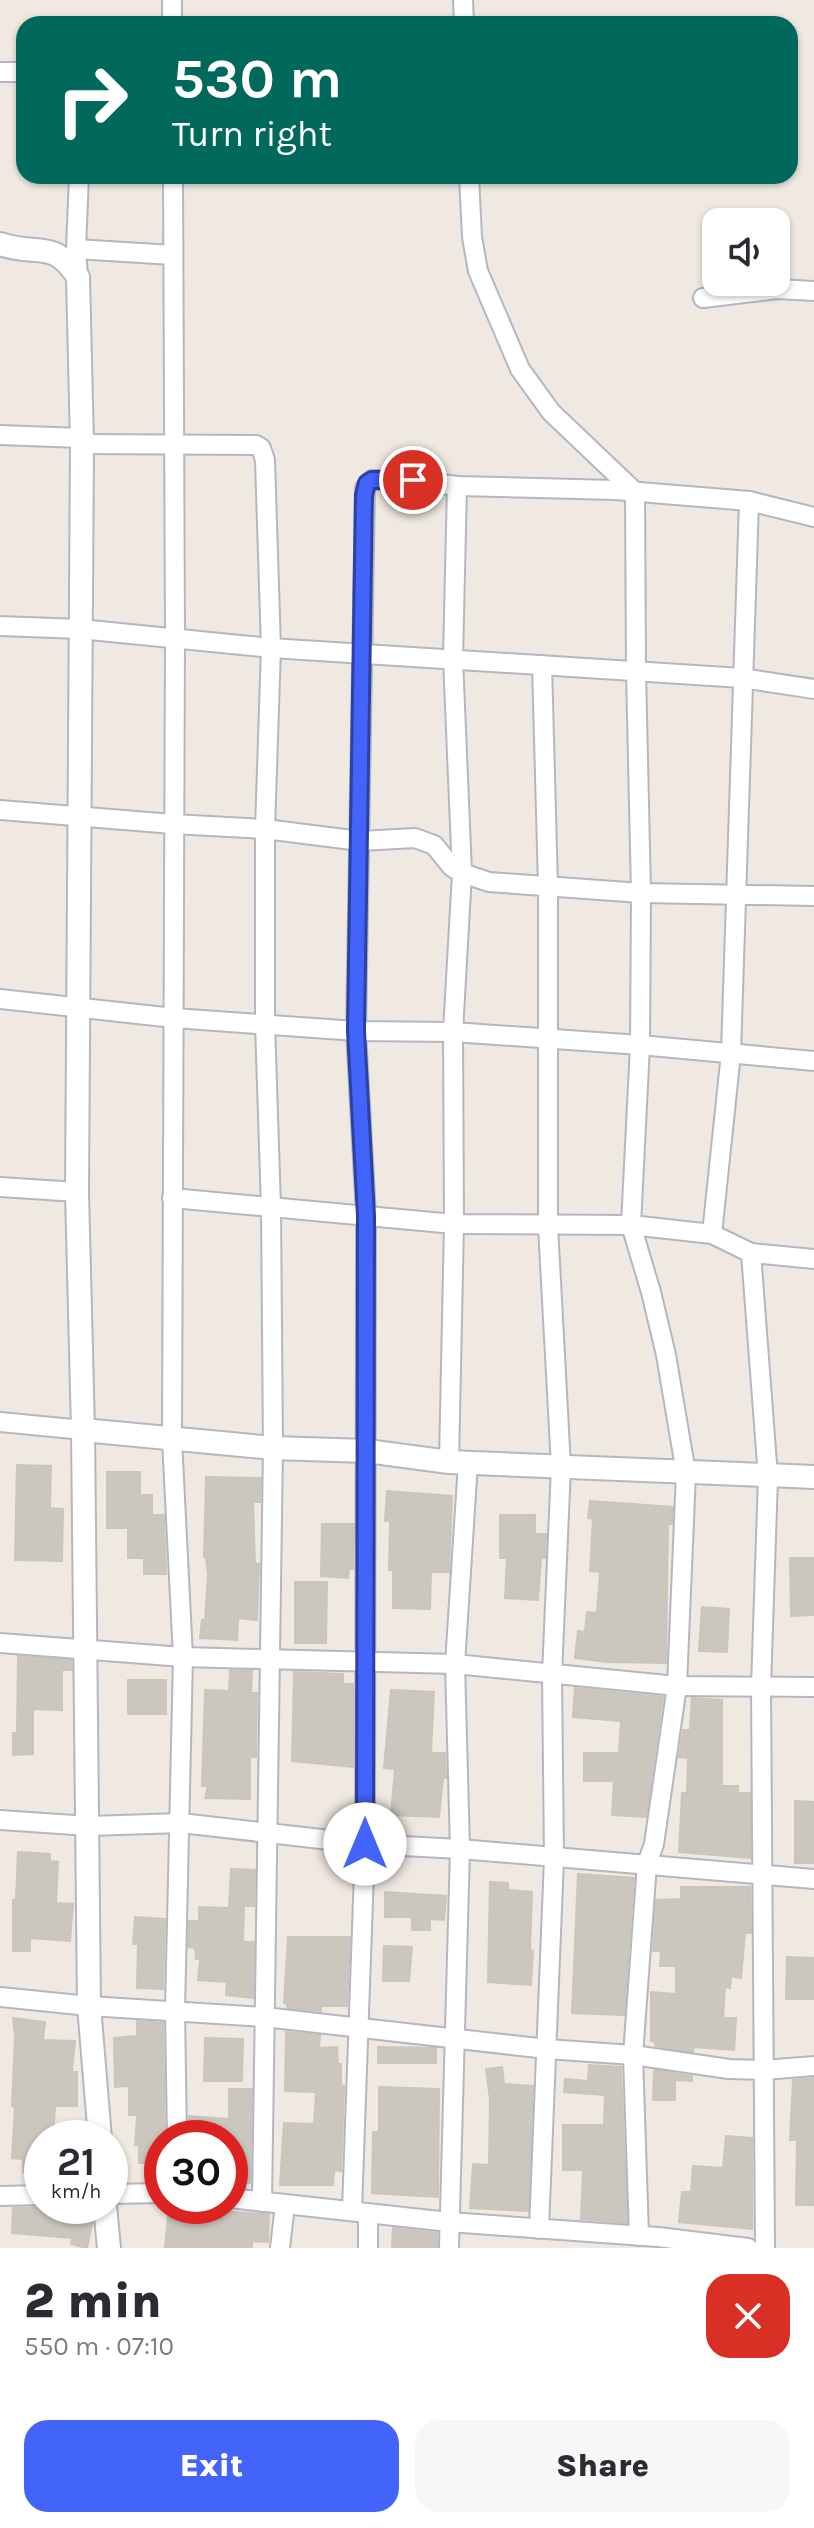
<!DOCTYPE html>
<html lang="en">
<head>
<meta charset="utf-8">
<style>
	:root { --surface:#fff; --page:#f7f7f7; --text:#2b2b33; --muted:#7c7c81; --accent:#4264fb }
	body { margin:0; font-family:Karla,sans-serif; background:var(--page); color:var(--text); height:100vh; display:flex; flex-direction:column; font-size:30px; white-space:nowrap }
	* { box-sizing:border-box; margin:0 }
	p { font-size:26px; color:var(--muted) }
	.icon { flex:none; width:44px; height:44px; fill:none; stroke:currentColor; stroke-width:2; stroke-linecap:round; stroke-linejoin:round }
	.map { position:relative; height:2248px; overflow:hidden }
	.side { display:flex; flex-direction:column; background:var(--surface); flex:1 }
	.side>* { flex:none }
	.guide { position:absolute; left:16px; top:16px; width:782px; height:168px; border-radius:24px; box-shadow:0 2px 6px #0004; background:#00695c; color:#fff; overflow:hidden }
	.buttons { position:absolute; left:702px; top:208px; display:grid; gap:16px }
	.buttons a { display:grid; place-items:center; width:88px; height:88px; border-radius:16px; background:var(--surface); box-shadow:0 2px 6px #0004; font-size:40px }
	.speed { position:absolute; left:24px; top:2120px; display:flex; gap:16px; font-size:40px; font-weight:700; text-align:center }
	.speed>* { display:grid; place-content:center; width:104px; height:104px; border-radius:50%; background:var(--surface); box-shadow:0 2px 6px #0004; line-height:1 }
	.speed small { font-size:20px; font-weight:400 }
	.speed .limit { border:12px solid #d22; background:#fff; color:#111 }
	.pin { position:absolute; display:grid; place-items:center; width:68px; height:68px; color:#fff; margin:-34px; border:4px solid #fff; border-radius:50%; box-shadow:0 2px 8px #0007 }
	.me { position:absolute; width:88px; margin:-44px; rotate:0deg; stroke-linejoin:round; filter:drop-shadow(0 0 6px #0008) }
	.turn { display:flex; align-items:center; gap:28px; height:168px; padding:0 24px; font-size:36px }
	.turn .icon { width:104px; height:104px; stroke-width:2.5 }
	.turn b { display:block; font-size:56px; line-height:68px }
	.round { display:grid; place-items:center; flex:none; width:84px; height:84px; border-radius:24px; background:var(--page) }
	.overview { display:flex; align-items:center; justify-content:space-between; height:136px; padding:0 24px }
	h1 { font-size:48px; font-weight:800; line-height:60px }
	.button { display:flex; gap:16px; margin-top:auto; padding:16px 24px }
	.button a { flex:1; height:92px; border-radius:24px; background:var(--accent); color:#fff; font-size:32px; font-weight:800; line-height:92px; text-align:center }
	.button a+a { background:var(--page); color:var(--text) }
	.map>svg:first-child { display:block }
</style>
</head>
<body>
<div class="map">
<svg width="814" height="2248" viewBox="0 0 814 2248">
	<rect width="100%" height="100%" fill="#efe9e1"/>
	<g fill="#cbc7bf" stroke="#cbc5ba" stroke-width="2">
		<path d="M17 1465 51 1466 50 1508 63 1509 62 1561 15 1560Z"/>
		<path d="M107 1472H140V1495H152V1515H164L166 1574H144V1558H128V1528H107Z"/>
		<path d="M206 1477 261 1478 260 1502H253L255 1563 259 1564 257 1620 238 1618 237 1640 200 1638 202 1620H205L208 1575 206 1557H204Z"/>
		<path d="M387 1491 452 1496 449 1572H431L430 1609 393 1608V1570H389L390 1521H385Z"/>
		<path d="M590 1501 673 1507 672 1524H668L666 1663 606 1662 575 1658 578 1631 585 1632 587 1612 597 1613 600 1572 590 1571 593 1519 588 1518Z"/>
		<path d="M500 1515H535V1534H546L545 1558H541L538 1600 505 1598 507 1558H500Z"/>
		<path d="M322 1524H354L353 1569H349L348 1578 321 1576Z"/>
		<path d="M790 1558H814V1615L791 1616Z"/>
		<path d="M295 1582H327L326 1643H295Z"/>
		<path d="M702 1607 729 1609 727 1652 699 1651Z"/>
		<path d="M18 1656 71 1660 72 1670H62V1710L33 1709V1754L13 1755V1733H17Z"/>
		<path d="M230 1670 252 1671 251 1693H257L256 1757H250V1799L205 1798 208 1786H202L205 1690 229 1691Z"/>
		<path d="M294 1672 343 1674V1684H353V1767L292 1761Z"/>
		<rect x="128" y="1680" width="38" height="34"/>
		<path d="M575 1688 663 1697 646 1817 612 1815 614 1781H584V1753H619L621 1721 573 1717Z"/>
		<path d="M391 1690 434 1692 431 1753H445L446 1778H443L439 1817 391 1815 395 1769 384 1768Z"/>
		<path d="M692 1698 722 1700V1786H738V1793H750V1858L679 1852 682 1793H687L688 1758 679 1757 683 1730H690Z"/>
		<path d="M795 1801 814 1802V1863H795Z"/>
		<path d="M18 1852 50 1854V1861L58 1862 56 1903 73 1904 70 1941 30 1938V1951H13V1900H16Z"/>
		<path d="M231 1869 255 1870 254 1906H244L243 1942H254L253 1998 226 1995 227 1982 198 1980 200 1959H196L195 1948 188 1947 189 1921H199V1907L229 1908Z"/>
		<path d="M578 1874 634 1878 624 2015 572 2013Z"/>
		<path d="M490 1882 508 1883V1890L532 1892 530 1950 533 1951 531 1985 488 1982Z"/>
		<path d="M681 1887H750L751 1933H745L741 1978 731 1976 730 1988 725 1987 723 2018H736L734 2050 694 2047 693 2052 656 2046 654 2041H651V1992L676 1994V1966H660L661 1951H653L656 1900 681 1899Z"/>
		<path d="M385 1892 446 1896 444 1920 430 1919V1930H412V1917H385Z"/>
		<path d="M135 1917 165 1919 163 1989 137 1988 138 1944H133Z"/>
		<path d="M288 1937H350L347 2006H321V2011L287 2008V2004L284 2003Z"/>
		<path d="M384 1946 412 1947 409 1981H383Z"/>
		<path d="M787 1957 814 1958V1999H786Z"/>
		<path d="M13 2018 45 2022 43 2040 75 2041 72 2072H77V2106H55L53 2138H42V2173L23 2172V2159L12 2158 15 2107 12 2106 15 2036Z"/>
		<path d="M137 2021 163 2023 165 2138H162V2178L147 2177 148 2163H139V2145H135L137 2115H129V2086L115 2087 114 2038 137 2036Z"/>
		<path d="M286 2032 320 2035 319 2048 337 2047 338 2064H341V2085L344 2086 341 2171 334 2170 333 2185H280L284 2123 314 2124 316 2092 285 2091Z"/>
		<path d="M205 2038 243 2039 242 2081H204Z"/>
		<path d="M378 2047 436 2048V2063H378Z"/>
		<path d="M589 2065 621 2067 627 2223 581 2219 583 2170H563V2125H604L605 2095 564 2092 565 2079 588 2081Z"/>
		<path d="M502 2067 504 2084 533 2086 528 2211 470 2208 473 2164 489 2165 490 2099 486 2069Z"/>
		<path d="M654 2070 692 2076V2081L675 2080V2100H653Z"/>
		<path d="M814 2078V2205H796L797 2140H790L793 2080Z"/>
		<path d="M379 2087 439 2089 438 2197 372 2193 373 2132H379Z"/>
		<path d="M229 2089H252L250 2183 230 2181V2138H189V2116L229 2119Z"/>
		<path d="M726 2136 752 2138V2229L679 2222 682 2192H691L693 2166 723 2168Z"/>
		<path d="M91 2206 92 2224 87 2248 71 2244 72 2238 12 2233 13 2208Z"/>
		<path d="M200 2210 269 2214 268 2242 252 2241V2248H165L168 2217H200Z"/>
		<path d="M393 2228 437 2233V2248H392Z"/>
	</g>
	<g fill="none" stroke-linecap="round" stroke-linejoin="round">
		<defs>
			<g id="minor">
				<path d="M172 0V24"/>
				<path d="M463 0 464 24"/>
				<path d="M0 72H24"/>
				<path d="M173 176 175 636 172 1439 183 1657 175 2010 177 2138"/>
				<path d="M469 176 472 237 478 271 520 369 551 412 635 492 636 671 641 893 640 1045 631 1225 651 1292 666 1355 686 1473 677 1686 654 1844 647 1864 633 2055 639 2236"/>
				<path d="M76 249 173 255"/>
				<path d="M78 277 76 249 79 176"/>
				<path d="M703 298 777 289 814 291"/>
				<path d="M0 435 81 438"/>
				<path d="M82 444 256 445 261 448 265 460 271 648 265 829V1024L271 1207 273 1448 262 2202"/>
				<path d="M0 626 80 629 271 648 742 678 814 689"/>
				<path d="M0 810 173 824 265 829 360 841 415 838 434 845 452 867 462 873 489 882 641 893 814 896"/>
				<path d="M0 999 174 1018 356 1031 453 1032 640 1045 814 1061"/>
				<path d="M0 1187 77 1192"/>
				<path d="M172 1198 454 1224 631 1225 712 1234 751 1253 814 1259"/>
				<path d="M712 1234 731 1053 749 501"/>
				<path d="M751 1253 768 1477 761 1687 765 2248"/>
				<path d="M0 1422 83 1430"/>
				<path d="M449 1462 454 1224 453 1032 462 873 453 658 457 486"/>
				<path d="M0 1643 183 1657 455 1664 677 1686 814 1687"/>
				<path d="M0 1820 89 1826 181 1823 365 1844 460 1849 814 1879"/>
				<path d="M0 1997 89 2006 264 2017 547 2049 633 2055 729 2069 764 2070 814 2066"/>
				<path d="M110 2194 162 2193"/>
				<path d="M0 2196 42 2195"/>
				<path d="M230 2198 449 2222 658 2237 748 2248"/>
				<path d="M352 2210 365 1844 366 1216 356 1031 365 488 372 480H413L457 486 615 490 749 501 814 517"/>
				<path d="M539 2229 554 1859 552 1675 561 1467 548 1226V886L542 665"/>
				<path d="M280 2248 285 2205"/>
				<path d="M368 2248V2214"/>
				<path d="M449 2248 460 1849 455 1664 468 1463"/>
			</g>
			<g id="tertiary">
				<path d="M0 244C37 257 53 238 78 277L82 444 77 1192 83 1430 89 2006 100 2138"/>
				<path d="M83 1430 273 1448 367 1451 449 1462 814 1477"/>
				<path d="M105 2206 109 2248"/>
			</g>
		</defs>
		<use href="#minor" stroke="#b4b7c1" stroke-width="22"/>
		<use href="#tertiary" stroke="#b4b7c1" stroke-width="26"/>
		<use href="#minor" stroke="#fff" stroke-width="18"/>
		<use href="#tertiary" stroke="#fff" stroke-width="22"/>
	</g>
	<g fill="none" stroke-linecap="round" stroke-linejoin="round">
		<defs>
			<path id="route" d="M365 1844 366 1216 356 1031 364 495 367 483 372 480H413"/>
		</defs>
		<use href="#route" stroke="#2b41a3" stroke-width="20"/>
		<use href="#route" stroke="#4264fb" stroke-width="14"/>
	</g>
</svg>
<div class="buttons">
<a><svg class="icon" aria-label="sound" viewBox="0 0 24 24"><path d="M4 9h4l5-4v14l-5-4H4zM17 9q2 3 0 6"/></svg></a>
</div>
<div class="speed"><div>21<small>km/h</small></div><div class="limit">30</div></div>
<div class="pin" style="left:413px;top:480px;background:#d93025"><svg class="icon" aria-label="arrive" viewBox="0 0 24 24"><path d="M6 21V4h12l-3 4 3 4H6"/></svg></div>
<svg class="me" style="left:365px;top:1844px" viewBox="-20 -20 40 40"><circle r="19" fill="#fff"/><path d="M0-13L10 11 0 6-10 11z" fill="#4264fb"/></svg>
<div class="guide">
<div class="turn"><svg class="icon" aria-label="right" viewBox="0 0 24 24"><path d="M7 20v-9h11M14 6l5 5-5 5"/></svg><div><b>530 m</b>Turn right</div></div>
</div>
</div>
<section class="side">
<div class="overview"><div><h1>2 min</h1><p>550 m · 07:10</p></div><a class="round" style="background:#d93025;color:#fff"><svg class="icon" aria-label="close" viewBox="0 0 24 24"><path d="M6 6l12 12M18 6L6 18"/></svg></a></div>
<div class="button"><a>Exit</a><a>Share</a></div>
</section>
</body>
</html>
